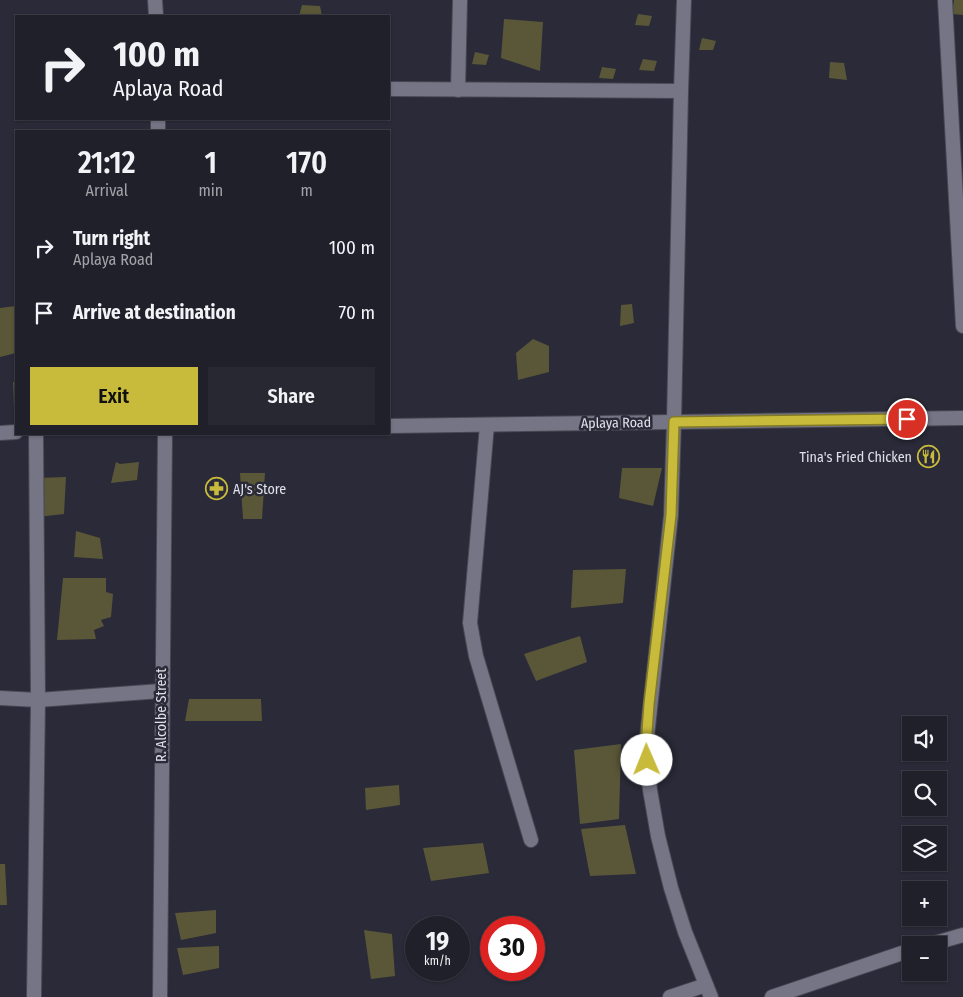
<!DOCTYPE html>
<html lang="en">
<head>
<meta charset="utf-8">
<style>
	:root { --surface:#20202a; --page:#282832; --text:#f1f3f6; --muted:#a2a3a8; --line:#3d3e47; --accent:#c8bb3b }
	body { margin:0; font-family:"Fira Sans Condensed",sans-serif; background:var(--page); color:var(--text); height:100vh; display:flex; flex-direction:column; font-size:19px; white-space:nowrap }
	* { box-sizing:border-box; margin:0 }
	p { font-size:16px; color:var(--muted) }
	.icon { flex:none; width:28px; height:28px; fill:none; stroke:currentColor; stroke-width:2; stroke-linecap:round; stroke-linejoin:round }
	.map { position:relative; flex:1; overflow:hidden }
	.sheet { position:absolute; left:15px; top:130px; width:375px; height:305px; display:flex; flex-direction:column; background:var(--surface); border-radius:0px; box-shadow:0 1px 4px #0004,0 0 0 1px var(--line) }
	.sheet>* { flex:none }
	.banner { position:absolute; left:15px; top:15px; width:375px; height:105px; border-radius:0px; box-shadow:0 1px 4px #0004,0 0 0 1px var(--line); background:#20202a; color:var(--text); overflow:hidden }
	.tools { position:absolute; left:902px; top:716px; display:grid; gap:10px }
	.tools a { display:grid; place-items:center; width:45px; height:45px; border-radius:0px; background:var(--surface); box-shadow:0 1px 4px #0004,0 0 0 1px var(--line); font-size:25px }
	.speed { position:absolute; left:405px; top:916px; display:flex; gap:10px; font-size:25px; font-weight:700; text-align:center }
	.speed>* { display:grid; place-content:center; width:65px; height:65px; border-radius:50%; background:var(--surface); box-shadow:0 1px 4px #0004,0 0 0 1px var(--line); line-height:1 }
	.speed small { font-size:12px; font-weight:400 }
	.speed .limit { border:8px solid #d22; background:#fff; color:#111 }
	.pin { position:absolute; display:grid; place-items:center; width:42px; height:42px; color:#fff; margin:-21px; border:2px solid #fff; border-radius:50%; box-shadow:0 1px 5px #0007 }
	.me { position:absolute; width:55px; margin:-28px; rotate:359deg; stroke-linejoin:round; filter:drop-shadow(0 0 4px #0008) }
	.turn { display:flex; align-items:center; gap:18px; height:105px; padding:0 15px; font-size:22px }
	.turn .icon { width:65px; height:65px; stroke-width:2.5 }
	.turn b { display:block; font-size:35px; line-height:42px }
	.eta { display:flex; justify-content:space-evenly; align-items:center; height:85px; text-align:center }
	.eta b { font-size:30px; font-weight:600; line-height:35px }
	.primary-button { display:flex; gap:10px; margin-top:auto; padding:10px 15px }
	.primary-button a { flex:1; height:58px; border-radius:0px; background:var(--accent); color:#111; font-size:20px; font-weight:600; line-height:58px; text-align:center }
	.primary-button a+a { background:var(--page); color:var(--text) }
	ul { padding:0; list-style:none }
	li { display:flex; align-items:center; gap:15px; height:65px; padding:0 15px }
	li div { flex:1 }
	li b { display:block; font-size:19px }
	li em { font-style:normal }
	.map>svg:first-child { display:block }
</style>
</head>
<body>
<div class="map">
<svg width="963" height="997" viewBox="0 0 963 997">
	<rect width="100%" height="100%" fill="#2a2a38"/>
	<g fill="#5a5738">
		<path d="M954 0H963V15L952 14Z"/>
		<path d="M302 5 320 6 322 16H299Z"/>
		<path d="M638 14 652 16 649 26 635 25Z"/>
		<path d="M504 19 543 22 540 71 501 58Z"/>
		<path d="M702 38 716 41 713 50H699Z"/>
		<path d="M475 52 489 55 486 65 472 64Z"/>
		<path d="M643 59 657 61 654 71 639 70Z"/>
		<path d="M830 62 844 63 847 80 829 78Z"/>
		<path d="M602 67 616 69 613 79 599 78Z"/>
		<path d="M632 304 634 323 620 326 621 305Z"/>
		<path d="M16 306V353L0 357V308Z"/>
		<path d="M533 339 549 346V372L518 380 516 353Z"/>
		<path d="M13 382H16V407H14Z"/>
		<path d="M116 462 120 464 139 462 137 480 111 483Z"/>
		<path d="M622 468H662L653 506 619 498Z"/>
		<path d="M240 473H265L262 519H243Z"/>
		<path d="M66 477 64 514 37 517V478Z"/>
		<path d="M76 531 100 538 103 559 74 557Z"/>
		<path d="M626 569 623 603 571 608 573 570Z"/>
		<path d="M63 578H106V592L113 594 111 617 101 620 104 626 94 630 96 639 57 640Z"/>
		<path d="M580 636 587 662 536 681 524 654Z"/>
		<path d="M189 699H261L262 721H185Z"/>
		<path d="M621 744 619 819 580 824 574 750Z"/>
		<path d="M399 785 400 805 366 810 365 788Z"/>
		<path d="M625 825 636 874 590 876 581 829Z"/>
		<path d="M483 843 489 873 431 881 423 848Z"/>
		<path d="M0 864H5L7 905H0Z"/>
		<path d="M216 910V933L181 940 175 913Z"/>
		<path d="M364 930 392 934 395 976 371 979Z"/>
		<path d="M219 946V968L183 975 177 948Z"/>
	</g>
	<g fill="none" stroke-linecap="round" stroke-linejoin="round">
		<defs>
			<g id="minor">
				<path d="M155 0 156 16"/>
				<path d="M945 0 963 326"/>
				<path d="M389 89 681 91 674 422 671 515 646 746 650 790 658 836 671 888 685 932 711 997"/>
				<path d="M458 90 460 0"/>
				<path d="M681 91 684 0"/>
				<path d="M158 119V131"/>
				<path d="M487 425 470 623 476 656 531 840"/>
				<path d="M0 698 38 700 161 691"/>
				<path d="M928 945 963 935"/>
				<path d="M34 997 38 700 36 434"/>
				<path d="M160 997 165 434"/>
				<path d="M670 997 706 985"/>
				<path d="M772 997 911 950"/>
			</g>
			<g id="tertiary">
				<path d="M389 426 963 418"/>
				<path d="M0 433 16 432"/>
			</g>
		</defs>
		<use href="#minor" stroke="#484854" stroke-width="16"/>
		<use href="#tertiary" stroke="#484854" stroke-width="16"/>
		<use href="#minor" stroke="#757586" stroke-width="14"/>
		<use href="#tertiary" stroke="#757586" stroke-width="14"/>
	</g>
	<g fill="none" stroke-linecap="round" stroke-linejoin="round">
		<defs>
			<path id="route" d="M647 760 646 746 649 704 671 515 674 422 907 419"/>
		</defs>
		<use href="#route" stroke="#827a26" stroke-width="12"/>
		<use href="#route" stroke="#c8bb3b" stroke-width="9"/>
	</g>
	<defs>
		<symbol id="restaurant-ring" viewBox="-11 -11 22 22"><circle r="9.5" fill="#2a2a38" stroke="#c8bb3b" stroke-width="1.5"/><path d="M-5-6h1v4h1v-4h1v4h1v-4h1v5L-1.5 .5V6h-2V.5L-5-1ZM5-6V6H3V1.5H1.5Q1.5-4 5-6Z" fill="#c8bb3b"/></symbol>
		<symbol id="pharmacy-ring" viewBox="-11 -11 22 22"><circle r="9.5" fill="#2a2a38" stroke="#c8bb3b" stroke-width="1.5"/><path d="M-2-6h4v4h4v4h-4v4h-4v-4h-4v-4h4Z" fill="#c8bb3b"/></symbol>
	</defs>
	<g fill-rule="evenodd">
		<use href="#restaurant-ring" x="916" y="444" width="25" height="25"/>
		<use href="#pharmacy-ring" x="204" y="476" width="25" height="25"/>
	</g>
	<g text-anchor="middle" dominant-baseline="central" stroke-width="5" stroke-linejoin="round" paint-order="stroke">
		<g font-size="14" fill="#e0e0ea" stroke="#2a2a38">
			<text transform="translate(616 423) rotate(-1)">Aplaya Road</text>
			<text transform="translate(161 715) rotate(-90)">R. Alcolbe Street</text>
		</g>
		<g font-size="14" fill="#e0e0ea" stroke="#2a2a38" text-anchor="end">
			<text x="912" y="457">Tina's Fried Chicken</text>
			<text x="233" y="489" text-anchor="start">AJ's Store</text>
		</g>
	</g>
</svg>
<div class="tools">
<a><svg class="icon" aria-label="sound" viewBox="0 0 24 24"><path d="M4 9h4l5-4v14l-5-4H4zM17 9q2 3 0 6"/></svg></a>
<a><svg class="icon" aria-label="search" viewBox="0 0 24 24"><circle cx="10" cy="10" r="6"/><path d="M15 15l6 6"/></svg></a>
<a><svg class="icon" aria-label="layers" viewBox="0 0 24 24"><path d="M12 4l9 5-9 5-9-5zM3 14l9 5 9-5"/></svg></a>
<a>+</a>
<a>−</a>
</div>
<div class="speed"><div>19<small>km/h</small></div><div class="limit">30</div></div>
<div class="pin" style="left:907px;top:419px;background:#d93025"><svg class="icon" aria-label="arrive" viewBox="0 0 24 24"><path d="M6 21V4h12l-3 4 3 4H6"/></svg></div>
<svg class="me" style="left:647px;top:760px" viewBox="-20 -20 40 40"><circle r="19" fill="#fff"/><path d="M0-13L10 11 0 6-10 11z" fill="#c8bb3b"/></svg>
<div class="banner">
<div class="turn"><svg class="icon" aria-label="right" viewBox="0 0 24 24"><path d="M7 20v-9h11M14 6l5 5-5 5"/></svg><div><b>100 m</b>Aplaya Road</div></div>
</div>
<section class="sheet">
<div class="eta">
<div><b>21:12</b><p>Arrival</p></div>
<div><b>1</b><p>min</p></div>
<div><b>170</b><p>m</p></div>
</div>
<ul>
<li><svg class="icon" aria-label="right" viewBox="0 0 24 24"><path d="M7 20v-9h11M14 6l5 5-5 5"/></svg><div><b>Turn right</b><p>Aplaya Road</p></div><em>100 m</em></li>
<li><svg class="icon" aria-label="arrive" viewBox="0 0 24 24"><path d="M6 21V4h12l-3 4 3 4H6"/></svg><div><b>Arrive at destination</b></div><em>70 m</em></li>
</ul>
<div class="primary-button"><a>Exit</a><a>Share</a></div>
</section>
</div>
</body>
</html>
